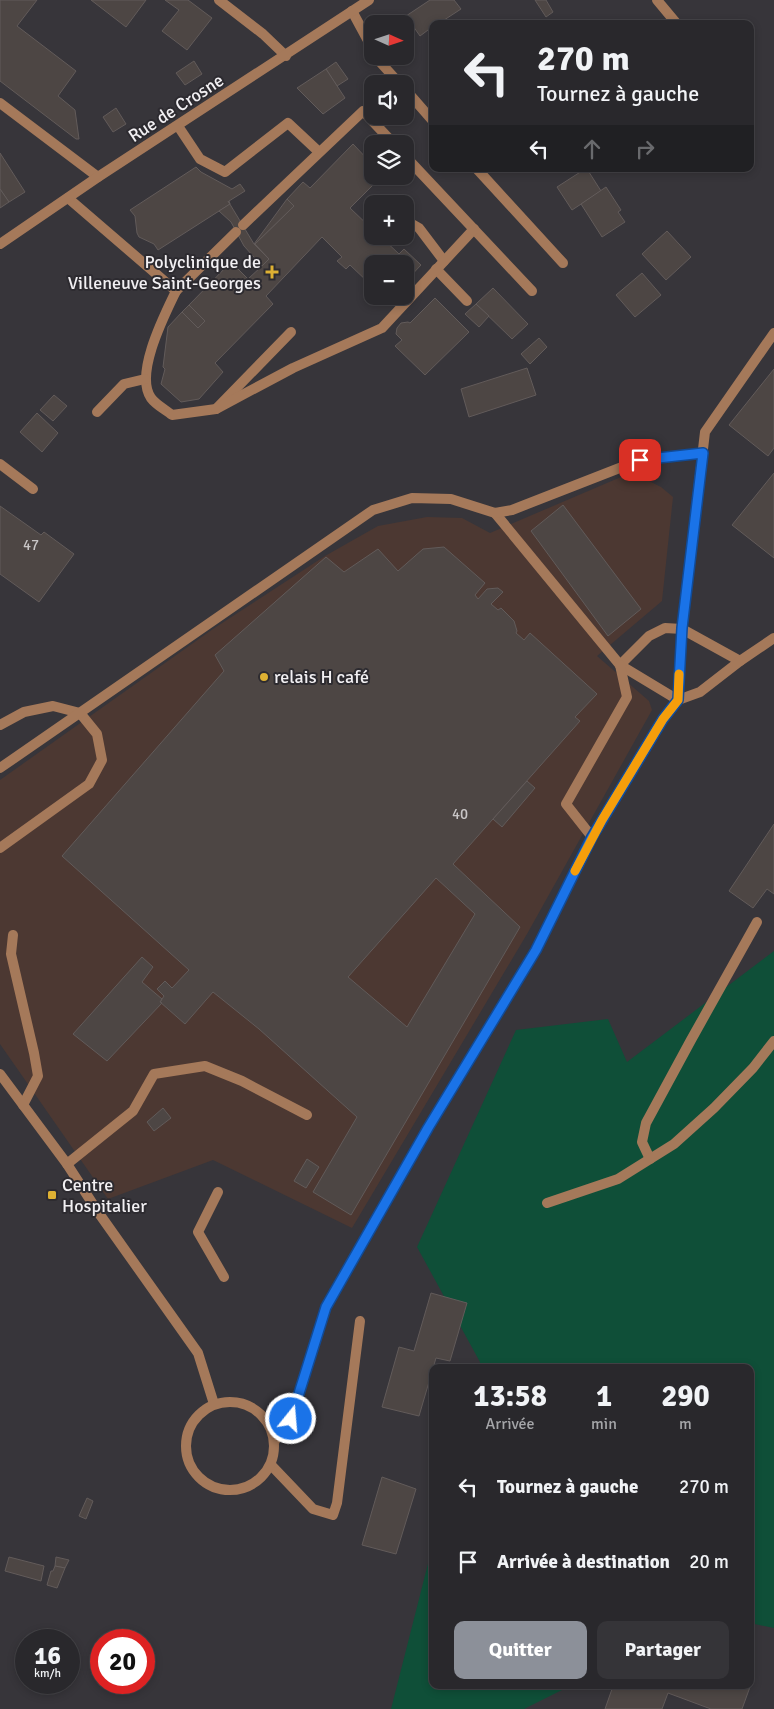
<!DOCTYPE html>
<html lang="fr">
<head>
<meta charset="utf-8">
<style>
	:root { --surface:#29282c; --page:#353438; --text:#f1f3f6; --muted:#a5a6a9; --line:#454448; --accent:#8c9099 }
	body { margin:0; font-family:Signika,sans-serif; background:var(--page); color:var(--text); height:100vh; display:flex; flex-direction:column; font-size:19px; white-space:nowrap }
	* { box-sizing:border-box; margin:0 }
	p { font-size:16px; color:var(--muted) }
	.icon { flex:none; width:28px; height:28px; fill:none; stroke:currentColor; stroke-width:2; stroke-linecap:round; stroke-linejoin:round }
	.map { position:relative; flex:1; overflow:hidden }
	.sheet { position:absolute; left:429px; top:1364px; width:325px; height:325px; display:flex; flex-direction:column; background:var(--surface); border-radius:10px; box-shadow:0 2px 8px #0003,0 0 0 1px var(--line) }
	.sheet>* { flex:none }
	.banner { position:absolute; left:429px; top:20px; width:325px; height:152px; border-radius:10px; box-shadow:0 2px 8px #0003,0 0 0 1px var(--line); background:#29282c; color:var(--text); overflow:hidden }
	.needle { width:32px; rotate:93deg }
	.tools { position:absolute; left:364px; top:15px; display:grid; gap:10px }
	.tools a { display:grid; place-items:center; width:50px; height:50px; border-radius:10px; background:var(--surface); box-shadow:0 2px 8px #0003,0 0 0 1px var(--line); font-size:25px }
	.speed { position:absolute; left:15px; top:1629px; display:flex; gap:10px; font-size:25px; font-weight:700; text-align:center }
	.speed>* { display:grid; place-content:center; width:65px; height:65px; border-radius:50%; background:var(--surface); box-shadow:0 2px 8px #0003,0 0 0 1px var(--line); line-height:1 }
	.speed small { font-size:12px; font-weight:400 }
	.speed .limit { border:8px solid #d22; background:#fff; color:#111 }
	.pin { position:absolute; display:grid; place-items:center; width:42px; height:42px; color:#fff; margin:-21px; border-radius:10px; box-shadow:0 2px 8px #0006 }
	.me { position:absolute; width:55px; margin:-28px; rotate:17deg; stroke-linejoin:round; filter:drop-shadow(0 0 4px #0008) }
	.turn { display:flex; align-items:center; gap:18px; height:105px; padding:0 25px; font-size:22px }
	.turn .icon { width:65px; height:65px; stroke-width:2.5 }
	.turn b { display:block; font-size:35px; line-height:42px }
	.lanes { display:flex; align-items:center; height:48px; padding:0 25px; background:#0003; justify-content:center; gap:25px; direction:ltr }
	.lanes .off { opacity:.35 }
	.eta { display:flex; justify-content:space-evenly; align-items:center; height:85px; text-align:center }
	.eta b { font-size:30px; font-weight:700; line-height:35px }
	.primary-button { display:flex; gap:10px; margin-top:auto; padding:10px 25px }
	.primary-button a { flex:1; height:58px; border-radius:10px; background:var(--accent); color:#fff; font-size:20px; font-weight:700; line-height:58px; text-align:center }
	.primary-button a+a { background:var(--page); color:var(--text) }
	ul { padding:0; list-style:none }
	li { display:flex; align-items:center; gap:15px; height:75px; padding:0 25px }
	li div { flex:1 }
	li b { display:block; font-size:19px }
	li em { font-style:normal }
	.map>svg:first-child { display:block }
</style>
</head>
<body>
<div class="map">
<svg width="774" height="1709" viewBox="0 0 774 1709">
	<rect width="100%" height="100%" fill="#37353a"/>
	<path fill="#4c3832" d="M642 468 649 481 661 487 673 497 662 601 597 656 649 701 652 710 527 934 352 1228 213 1160 108 1199 0 1044V780L213 629 325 556 378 526 427 517 462 518 490 533Z"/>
	<g fill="#0f4f38">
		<path d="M774 951V1628L750 1623V1368L479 1367 480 1362 417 1247 516 1030 608 1019 627 1062Z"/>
		<path d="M432 1548V1685H572L524 1709H391Z"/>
	</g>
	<g fill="#4d4644" stroke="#625b5a" fill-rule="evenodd">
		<path d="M0 0H37L17 26 76 71 58 96 75 110 79 139H76L0 81Z"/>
		<path d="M91 0H146L126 27Z"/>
		<path d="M165 0H188L212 18 187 50 162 31 179 10Z"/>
		<path d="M430 0H454L461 9 438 24H432V27L420 36 406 16Z"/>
		<path d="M535 0H546L553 12 546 17Z"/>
		<path d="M194 61 202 74 185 85 176 73Z"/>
		<path d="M336 62 348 79 337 86 326 69Z"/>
		<path d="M326 69 345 98 323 114 297 88Z"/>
		<path d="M116 108 126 124 113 132 103 117Z"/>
		<path d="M353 144 372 164V176H382L350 208 372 229V236H380L399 254 404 249 421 265 405 282V264H372V295L365 289 370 284 350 265 346 269 337 261 342 257 322 237 266 296 273 304 215 363 223 372 199 399 181 402 161 384 165 369 163 367 168 327 182 312 198 328 205 321 189 305 231 262 248 279 262 266 269 259 255 244 294 206 287 199 303 182 310 188Z"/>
		<path d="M0 153 25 192 9 202 0 189Z"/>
		<path d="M196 167 201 172 232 189 240 184 245 191 229 201 230 204 158 250 154 244 139 237 137 233 135 216 130 210Z"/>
		<path d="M585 169H587L601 191 572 210 557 187Z"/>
		<path d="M606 187 621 210 618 212 625 222 602 237 581 204Z"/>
		<path d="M0 189 9 202 0 208Z"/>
		<path d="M287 199 294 206 255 244H254Z"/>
		<path d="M228 201 254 244 269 259 262 266 244 246 231 222 219 211 230 204Z"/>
		<path d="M667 231 691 257 666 280 642 254Z"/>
		<path d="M642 273 661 295 635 317 616 295Z"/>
		<path d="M493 288 528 324 512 339 476 304Z"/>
		<path d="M374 296H391L383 305Z"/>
		<path d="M435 298 469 332 425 375 395 346 402 340 396 334 397 328 401 323 408 322 410 323Z"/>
		<path d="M476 304 489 316 479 327 465 314Z"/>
		<path d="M189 305 205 321 198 328 182 312Z"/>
		<path d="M539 338 547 347 530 364 521 354Z"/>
		<path d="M527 368 536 395 469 417 461 389Z"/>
		<path d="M774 369V448L768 456 729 425Z"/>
		<path d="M54 395 67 406 53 421 40 410Z"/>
		<path d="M37 413 58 433 42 452 20 432Z"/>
		<path d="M774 473V558L732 525Z"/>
		<path d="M563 505 641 609 608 636 531 531Z"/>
		<path d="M0 506 41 535 44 532 74 554 39 602 0 574Z"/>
		<path d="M444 547 485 583 475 595 478 599 487 589 498 588 503 592 491 604 498 610 501 608 514 621 517 631 516 633 524 640 530 633 597 694 575 717 580 721 453 864 520 927 351 1215 313 1192 357 1117 259 1029 213 992 185 1024 160 1002 164 996 157 989 165 981 172 988 189 970 62 856 224 671 215 655 326 557 344 572 378 549 398 571 423 549ZM436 878 475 914 407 1027 348 977Z"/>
		<path d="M527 781 535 788 502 827 493 819Z"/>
		<path d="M774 824V894L767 889 753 908 729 891Z"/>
		<path d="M142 957 153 967 142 982 162 999 160 1002 162 1003 107 1061 73 1034Z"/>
		<path d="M163 1108 171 1118 154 1131 147 1122Z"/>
		<path d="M307 1159 319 1167 306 1188 294 1181Z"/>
		<path d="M431 1293 467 1303 450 1361 436 1358 419 1416 382 1407 399 1347 414 1351Z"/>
		<path d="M382 1477 416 1489 396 1554 362 1545Z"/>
		<path d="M87 1498 93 1501 86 1519 79 1516Z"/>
		<path d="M9 1557 44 1566 41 1581 5 1571Z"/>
		<path d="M56 1557 69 1560 65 1568 55 1566Z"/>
		<path d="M55 1566 65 1568 57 1588 47 1585 51 1571H53Z"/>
		<path d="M750 1675 754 1676 742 1709H711L668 1693 662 1709H605L612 1689 604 1685H750Z"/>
	</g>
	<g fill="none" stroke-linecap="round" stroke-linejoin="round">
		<g stroke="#a5795a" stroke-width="10">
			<path d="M219 0 263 34 286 56"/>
			<path d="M657 0 677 24"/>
			<path d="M0 103 98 177"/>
			<path d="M178 126 200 159 225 172 288 123 319 152"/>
			<path d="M405 156 532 291"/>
			<path d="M68 198 176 291 236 232"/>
			<path d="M405 220 419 228 444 261"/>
			<path d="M243 225 363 111 394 144"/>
			<path d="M436 269 467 301"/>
			<path d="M176 291C165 314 134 374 151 398 156 405 166 410 172 415L216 409 291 332"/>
			<path d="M216 409 293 368 382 328 474 229"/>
			<path d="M97 412 124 384 145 379"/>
			<path d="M0 464 33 489"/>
			<path d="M495 513 620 665 678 700"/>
			<path d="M620 665 649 636 665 628 682 629 740 661"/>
			<path d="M678 700 682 629 705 432 774 333"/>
			<path d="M0 725 24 712 53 706 80 713 97 734 102 760 89 784 0 848"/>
			<path d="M0 768 373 510 412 498 451 499 495 513 512 510 640 460 703 453"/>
			<path d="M592 837 566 804 627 697 620 665"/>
			<path d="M13 935 11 954 34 1053 38 1076 23 1105"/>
			<path d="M650 1159 642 1142 646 1123 691 1040 757 922"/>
			<path d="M67 1164 133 1111 154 1074 205 1066 242 1081 307 1115"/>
			<path d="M218 1192 198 1232 224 1277"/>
			<path d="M547 1203 618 1179 674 1144 714 1108 753 1068 774 1041"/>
			<path d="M274 1442 291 1419 326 1307 428 1128 536 950 592 837 663 719 678 700 700 692 740 661 774 638"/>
			<path d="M271 1465 313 1509 333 1515 337 1503 360 1321"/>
		</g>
		<g stroke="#a5795a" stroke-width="10">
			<path d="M352 11 372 48"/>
			<path d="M377 56 380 62 400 84"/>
			<path d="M405 89 432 120"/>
			<path d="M477 169 563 263"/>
			<path d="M0 1074 67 1164 98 1212 198 1353 214 1404"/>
			<circle cx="230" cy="1446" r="44"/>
		</g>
		<path stroke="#a5795a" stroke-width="10" d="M0 244 98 177 369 0"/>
	</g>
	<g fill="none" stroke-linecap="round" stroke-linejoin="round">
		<defs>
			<path id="route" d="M291 1419 326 1307 428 1128 536 950 592 837 663 719 678 700 682 628 703 453 640 460"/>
		</defs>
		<use href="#route" stroke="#114b97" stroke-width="12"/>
		<use href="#route" stroke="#1a73e8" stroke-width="9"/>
		<path stroke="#f59e0b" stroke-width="9" d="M575 871 602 820 663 719 678 700 679 674"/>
	</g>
	<g fill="#deb133" stroke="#2d2b30" stroke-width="2">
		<path d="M269.5 264.5h5v5h5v5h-5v5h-5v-5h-5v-5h5z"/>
		<circle cx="264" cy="677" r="5"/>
		<rect x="47" y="1190" width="10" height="10" rx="2.5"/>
	</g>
	<g text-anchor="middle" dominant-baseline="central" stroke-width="4" stroke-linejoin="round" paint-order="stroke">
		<g font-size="15" fill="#c9c6c7">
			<text x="31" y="545">47</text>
			<text x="460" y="814">40</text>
		</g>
		<g font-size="18" fill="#f2f0f3" stroke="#2d2b30">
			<text transform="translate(176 108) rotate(-33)">Rue de Crosne</text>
		</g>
		<g font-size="18" fill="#f2f0f3" stroke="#2d2b30" text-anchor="start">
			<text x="261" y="262" text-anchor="end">Polyclinique de<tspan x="261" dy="21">Villeneuve Saint-Georges</tspan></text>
			<text x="274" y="677">relais H café</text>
			<text x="62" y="1185">Centre<tspan x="62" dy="21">Hospitalier</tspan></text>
		</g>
	</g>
</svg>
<div class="tools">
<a><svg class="needle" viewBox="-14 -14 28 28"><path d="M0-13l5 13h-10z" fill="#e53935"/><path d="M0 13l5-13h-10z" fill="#a5a6a9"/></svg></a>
<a><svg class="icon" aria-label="sound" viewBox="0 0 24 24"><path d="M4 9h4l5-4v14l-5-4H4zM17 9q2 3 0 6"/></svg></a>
<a><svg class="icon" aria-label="layers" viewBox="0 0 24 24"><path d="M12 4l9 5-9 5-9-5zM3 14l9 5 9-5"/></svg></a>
<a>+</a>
<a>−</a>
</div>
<div class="speed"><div>16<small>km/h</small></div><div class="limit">20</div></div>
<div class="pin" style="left:640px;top:460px;background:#d93025"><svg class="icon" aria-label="arrive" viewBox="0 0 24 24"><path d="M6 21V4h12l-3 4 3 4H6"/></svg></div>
<svg class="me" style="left:291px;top:1419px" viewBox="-20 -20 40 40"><circle r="17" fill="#1a73e8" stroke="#fff" stroke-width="3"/><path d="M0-11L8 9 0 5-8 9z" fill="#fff"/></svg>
<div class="banner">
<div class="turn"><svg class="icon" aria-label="left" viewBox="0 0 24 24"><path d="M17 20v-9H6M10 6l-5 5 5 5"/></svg><div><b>270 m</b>Tournez à gauche</div></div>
<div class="lanes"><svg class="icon" aria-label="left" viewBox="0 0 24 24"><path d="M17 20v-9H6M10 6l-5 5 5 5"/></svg><svg class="icon off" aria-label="ahead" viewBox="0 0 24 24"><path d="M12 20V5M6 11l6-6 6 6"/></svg><svg class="icon off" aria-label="right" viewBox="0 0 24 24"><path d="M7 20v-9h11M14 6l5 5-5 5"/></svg></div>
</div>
<section class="sheet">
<div class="eta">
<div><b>13:58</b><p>Arrivée</p></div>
<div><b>1</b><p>min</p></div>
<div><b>290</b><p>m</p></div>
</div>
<ul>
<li><svg class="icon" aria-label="left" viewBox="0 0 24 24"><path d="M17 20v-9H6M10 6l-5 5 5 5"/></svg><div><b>Tournez à gauche</b></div><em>270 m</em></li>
<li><svg class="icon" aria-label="arrive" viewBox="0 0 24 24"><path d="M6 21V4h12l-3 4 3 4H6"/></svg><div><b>Arrivée à destination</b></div><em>20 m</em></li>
</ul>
<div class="primary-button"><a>Quitter</a><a>Partager</a></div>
</section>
</div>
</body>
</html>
